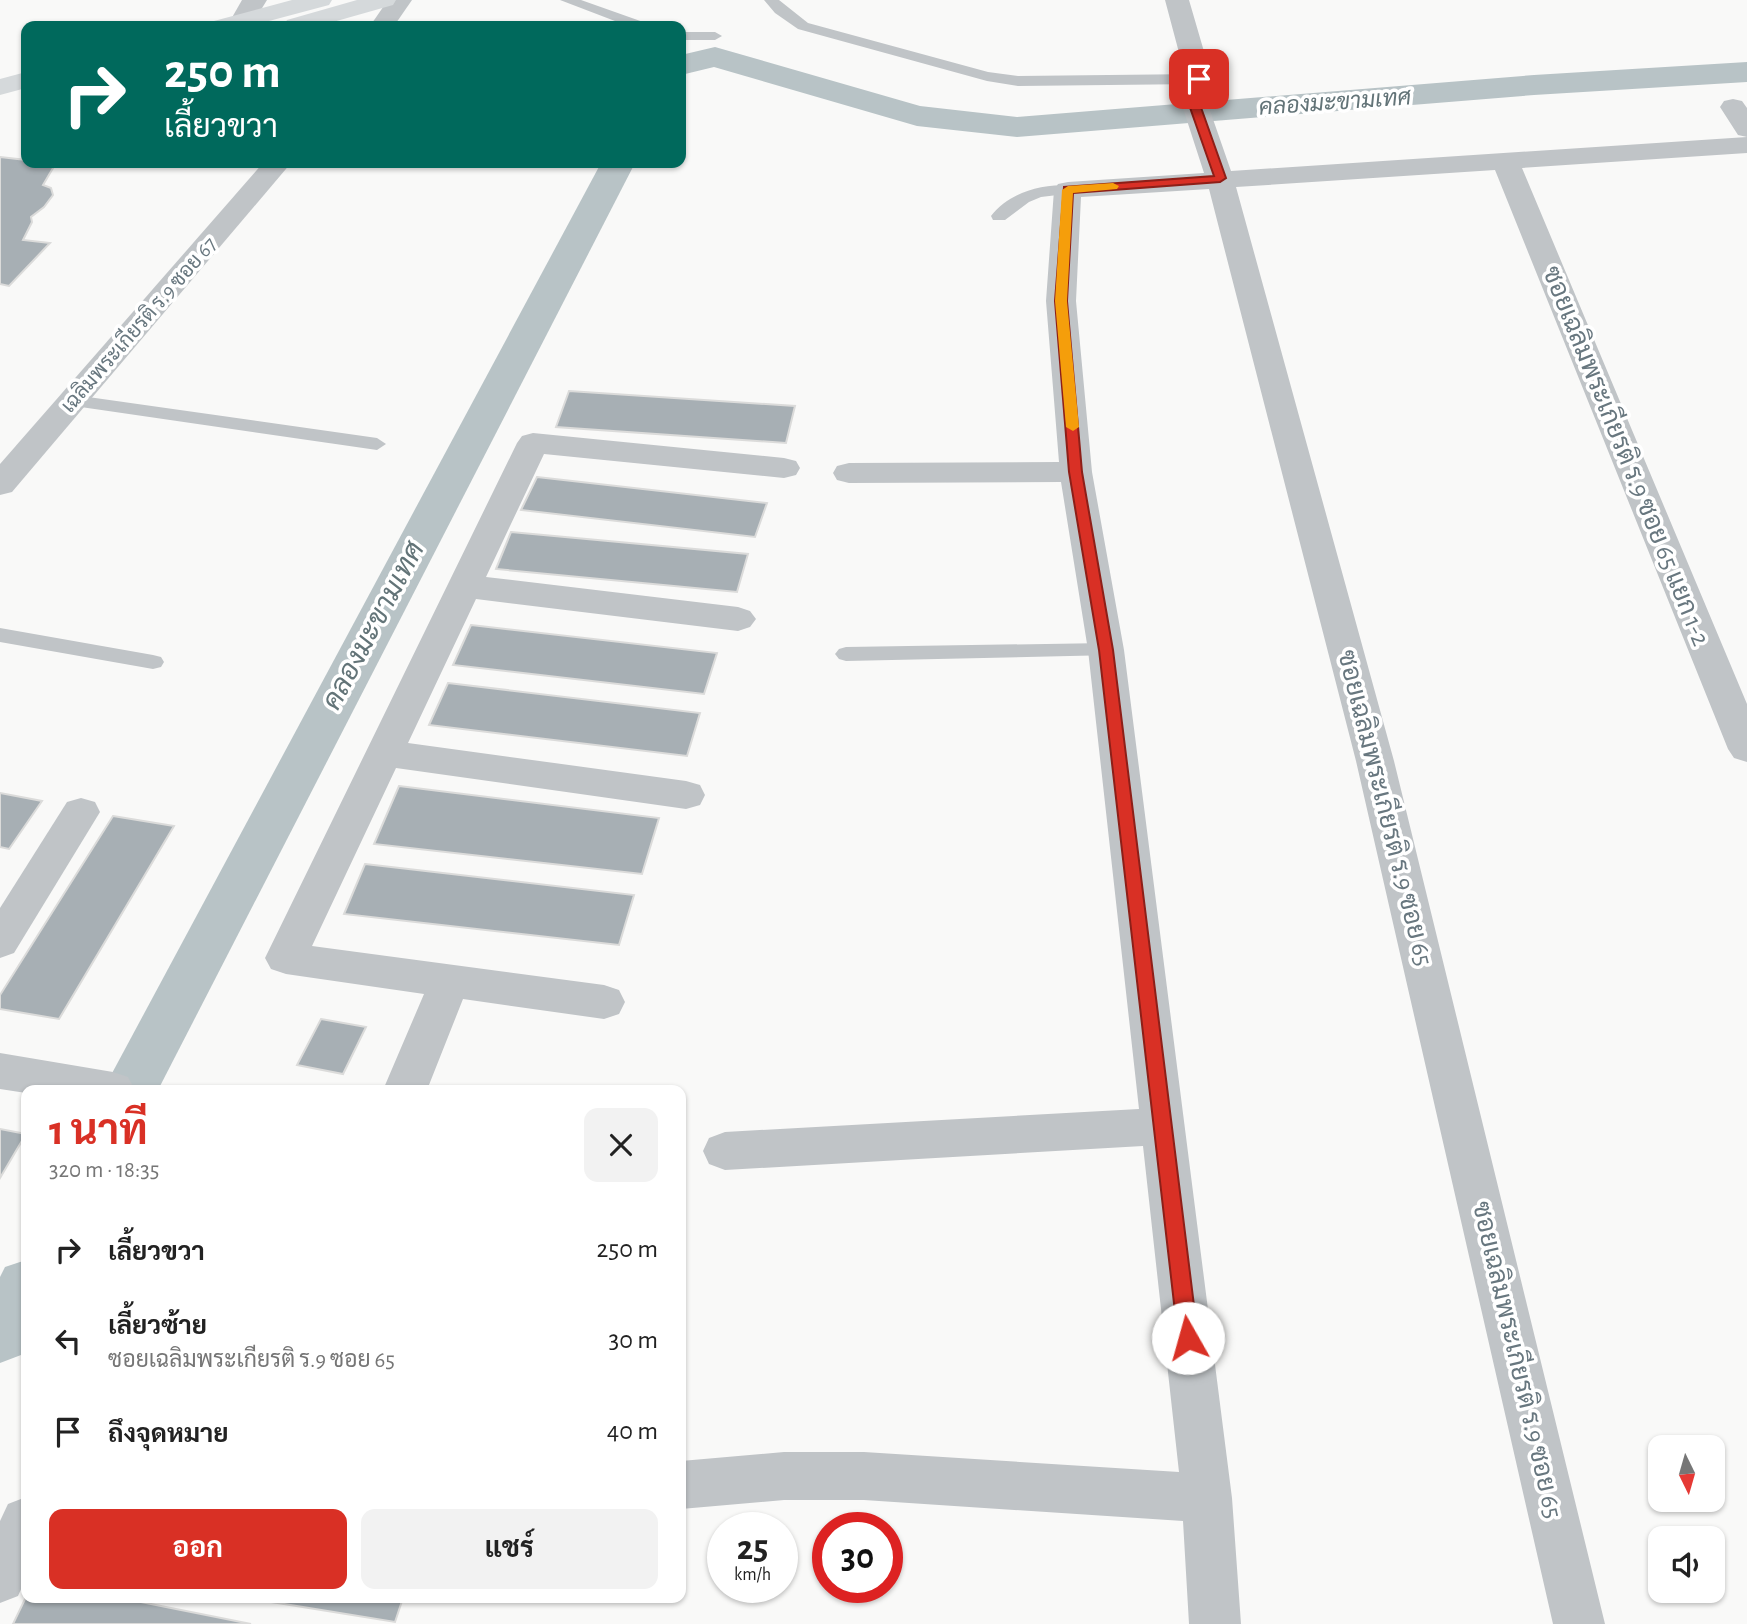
<!DOCTYPE html>
<html lang="th">
<head>
<meta charset="utf-8">
<style>
	:root { --surface:#fff; --page:#f2f2f2; --text:#222; --muted:#767676; --accent:#d93025 }
	body { margin:0; font-family:"Alegreya Sans",Sarabun,sans-serif; background:var(--page); color:var(--text); height:100vh; display:flex; flex-direction:column; font-size:26px; white-space:nowrap }
	* { box-sizing:border-box; margin:0 }
	p { font-size:23px; color:var(--muted) }
	.icon { flex:none; width:38px; height:38px; fill:none; stroke:currentColor; stroke-width:2; stroke-linecap:round; stroke-linejoin:round }
	.map { position:relative; flex:1; overflow:hidden }
	.details { position:absolute; left:21px; top:1085px; width:665px; height:518px; display:flex; flex-direction:column; background:var(--surface); border-radius:14px; box-shadow:0 2px 5px #0004 }
	.details>* { flex:none }
	.guide { position:absolute; left:21px; top:21px; width:665px; height:147px; border-radius:14px; box-shadow:0 2px 5px #0004; background:#00695c; color:#fff; overflow:hidden }
	.needle { width:46px; rotate:175deg }
	.fabs { position:absolute; left:1648px; top:1435px; display:grid; gap:14px }
	.fabs a { display:grid; place-items:center; width:77px; height:77px; border-radius:14px; background:var(--surface); box-shadow:0 2px 5px #0004; font-size:35px }
	.speed { position:absolute; left:707px; top:1512px; display:flex; gap:14px; font-size:35px; font-weight:700; text-align:center }
	.speed>* { display:grid; place-content:center; width:91px; height:91px; border-radius:50%; background:var(--surface); box-shadow:0 2px 5px #0004; line-height:1 }
	.speed small { font-size:18px; font-weight:400 }
	.speed .limit { border:10px solid #d22; background:#fff; color:#111 }
	.pin { position:absolute; display:grid; place-items:center; width:60px; height:60px; color:#fff; margin:-30px; border-radius:14px; box-shadow:0 4px 10px #0006 }
	.me { position:absolute; width:77px; margin:-38px; rotate:353deg; stroke-linejoin:round; filter:drop-shadow(0 0 5px #0008) }
	.turn { display:flex; align-items:center; gap:24px; height:147px; padding:0 28px; font-size:32px }
	.turn .icon { width:91px; height:91px; stroke-width:2.5 }
	.turn b { display:block; font-size:49px; line-height:60px }
	.round { display:grid; place-items:center; flex:none; width:74px; height:74px; border-radius:14px; background:var(--page) }
	.summary { display:flex; align-items:center; justify-content:space-between; height:119px; padding:0 28px }
	h1 { font-size:42px; font-weight:700; line-height:52px; color:var(--accent) }
	.cta { display:flex; gap:14px; margin-top:auto; padding:14px 28px }
	.cta a { flex:1; height:80px; border-radius:14px; background:var(--accent); color:#fff; font-size:28px; font-weight:700; line-height:80px; text-align:center }
	.cta a+a { background:var(--page); color:var(--text) }
	ul { padding:0; list-style:none }
	li { display:flex; align-items:center; gap:21px; height:91px; padding:0 28px }
	li div { flex:1 }
	li b { display:block; font-size:26px }
	li em { font-style:normal }
	.map>svg:first-child { display:block }
</style>
</head>
<body>
<div class="map">
<svg width="1747" height="1624" viewBox="0 0 1747 1624">
	<rect width="100%" height="100%" fill="#f9f9f8"/>
	<g fill="none" stroke-linecap="round" stroke-linejoin="round">
		<g fill="#b8c3c6" fill-rule="evenodd">
			<path d="M715 47 920 106 1017 117 1534 75 1747 62V82L1534 95 1017 137 917 126 714 67 681 75V55Z"/>
			<path d="M601 163H635L158 1090H103Z"/>
			<path d="M26 1260V1346L21 1355 0 1363V1277L5 1267Z"/>
		</g>
	</g>
	<g fill="#a7afb4" stroke="#dbdbda" stroke-width="2">
		<path d="M0 157 26 160V163H56L43 185 51 188 53 195 44 207 31 217 32 222 23 240 50 243 9 286 0 284Z"/>
		<path d="M569 391 795 406 786 443 556 427Z"/>
		<path d="M537 477 767 503 755 537 521 510Z"/>
		<path d="M511 532 748 554 737 592 496 569Z"/>
		<path d="M471 625 717 653 704 694 453 665Z"/>
		<path d="M448 683 700 713 687 756 429 725Z"/>
		<path d="M399 786 659 818 642 874 374 844Z"/>
		<path d="M0 793 42 801 9 849 0 847Z"/>
		<path d="M113 816 174 826 59 1019 0 1009V995Z"/>
		<path d="M365 864 634 895 619 945 344 914Z"/>
		<path d="M321 1019 366 1027 343 1074 297 1065Z"/>
		<path d="M0 1129 26 1134 0 1178Z"/>
		<path d="M26 1597 121 1598 251 1624H13Z"/>
		<path d="M247 1598H403L395 1622Z"/>
	</g>
	<g fill="none" stroke-linecap="round" stroke-linejoin="round">
		<g fill="#c0c4c7" fill-rule="evenodd">
			<path d="M560 0H581L646 23 648 26H628Z"/>
			<path d="M764 0H779L808 23 988 72 1018 76 1199 74 1207 79 1199 84 1018 86 987 81 798 29 775 13Z"/>
			<path d="M681 32H715L722 36 715 40H681Z"/>
			<path d="M1068 185 1074 187 1076 190 1074 193 1041 197 1029 202 1005 220H993L991 216C1010 192 1039 185 1068 185Z"/>
			<path d="M74 395 377 438 386 444 377 450 67 405 65 401Z"/>
			<path d="M0 628 153 655 161 657 164 662 161 667 153 669 0 642Z"/>
			<path d="M1106 643 1113 645 1117 650 1113 655 846 661 839 659 835 654 839 649 846 647Z"/>
		</g>
		<g fill="#c0c4c7" fill-rule="evenodd">
			<path d="M242 0H267L251 26H233L230 21Z"/>
			<path d="M388 0H412L394 26H370Z"/>
			<path d="M1165 0H1189L1212 79 1206 99 1231 171 1747 137 1738 135 1720 107 1724 101 1733 99 1742 101 1747 108V153L1522 168 1747 704V762L1734 758 1728 749 1495 170 1236 187 1394 761 1605 1624H1553L1356 761 1209 189 1081 197 1076 301 1092 472 1124 650 1232 1498 1241 1624H1189L1183 1521 864 1500H784L681 1509V1461L784 1452H864L1179 1472 1143 1146 725 1170 709 1164 703 1151 709 1138 725 1132 1139 1109 1088 650 1061 482 849 483 837 480 833 473 837 466 849 463 1059 462 1046 301 1054 190 1058 184 1068 182 1204 173 1180 99 1186 79Z"/>
			<path d="M263 163H291L12 492 0 495V464Z"/>
			<path d="M533 433 784 458 796 461 800 468 796 475 784 478 544 454 486 577 738 607 750 611 756 619 750 627 738 631 476 599 408 743 686 781 700 785 705 795 700 805 686 809 396 768 312 946 604 985 619 990 625 1002 619 1014 604 1019 463 999 427 1090H383L424 994 286 974 271 969 265 958 517 443 522 436Z"/>
			<path d="M81 798 95 802 100 812 14 953 0 958V908L67 802Z"/>
			<path d="M0 1053 113 1072 128 1077 135 1090H26V1093L0 1089Z"/>
			<path d="M26 1497V1578L18 1596 0 1603V1521L8 1504Z"/>
		</g>
		<g fill="#d5d9db" fill-rule="evenodd">
			<path d="M292 0H332L329 5 250 26H211L214 21Z"/>
			<path d="M357 0H396L393 5 319 26 284 25 287 20Z"/>
			<path d="M26 72V88L0 95V79Z"/>
		</g>
	</g>
	<path fill="#d93025" stroke="#8d1f18" stroke-width="2" d="M1199 76 1204 79 1198 99 1226 178 1220 182 1073 193 1067 301 1082 472 1113 650 1198 1338 1195 1345 1188 1347 1181 1345 1178 1338 1099 650 1069 472 1055 301 1064 187 1214 176 1187 99 1194 79Z"/>
	<path fill="#f59e0b" d="M1113 183 1119 186 1117 189 1073 193 1067 301 1079 427 1073 431 1066 427 1055 301 1062 190 1068 186Z"/>
	<g text-anchor="middle" dominant-baseline="central" stroke-width="7" stroke-linejoin="round" paint-order="stroke">
		<g font-size="21" fill="#68777f" stroke="#fff">
			<text transform="translate(139 325) rotate(-49)">เฉลิมพระเกียรติ ร.9 ซอย 67</text>
		</g>
		<g font-size="23" font-style="italic" fill="#637478" stroke="#fff">
			<text transform="translate(1335 103) rotate(-4)">คลองมะขามเทศ</text>
		</g>
		<g font-size="26" fill="#68777f" stroke="#fff">
			<text transform="translate(1626 456) rotate(68)">ซอยเฉลิมพระเกียรติ ร.9 ซอย 65 แยก 1-2</text>
			<text transform="translate(1385 808) rotate(76)">ซอยเฉลิมพระเกียรติ ร.9 ซอย 65</text>
			<text transform="translate(1517 1360) rotate(77)">ซอยเฉลิมพระเกียรติ ร.9 ซอย 65</text>
		</g>
		<g font-size="28" font-style="italic" fill="#637478" stroke="#fff">
			<text transform="translate(374 626) rotate(-62)">คลองมะขามเทศ</text>
		</g>
	</g>
</svg>
<div class="fabs">
<a><svg class="needle" viewBox="-14 -14 28 28"><path d="M0-13l5 13h-10z" fill="#e53935"/><path d="M0 13l5-13h-10z" fill="#767676"/></svg></a>
<a><svg class="icon" aria-label="sound" viewBox="0 0 24 24"><path d="M4 9h4l5-4v14l-5-4H4zM17 9q2 3 0 6"/></svg></a>
</div>
<div class="speed"><div>25<small>km/h</small></div><div class="limit">30</div></div>
<div class="pin" style="left:1199px;top:79px;background:#d93025"><svg class="icon" aria-label="arrive" viewBox="0 0 24 24"><path d="M6 21V4h12l-3 4 3 4H6"/></svg></div>
<svg class="me" style="left:1188px;top:1338px" viewBox="-20 -20 40 40"><circle r="19" fill="#fff"/><path d="M0-13L10 11 0 6-10 11z" fill="#d93025"/></svg>
<div class="guide">
<div class="turn"><svg class="icon" aria-label="right" viewBox="0 0 24 24"><path d="M7 20v-9h11M14 6l5 5-5 5"/></svg><div><b>250 m</b>เลี้ยวขวา</div></div>
</div>
<section class="details">
<div class="summary"><div><h1>1 นาที</h1><p>320 m · 18:35</p></div><a class="round"><svg class="icon" aria-label="close" viewBox="0 0 24 24"><path d="M6 6l12 12M18 6L6 18"/></svg></a></div>
<ul>
<li><svg class="icon" aria-label="right" viewBox="0 0 24 24"><path d="M7 20v-9h11M14 6l5 5-5 5"/></svg><div><b>เลี้ยวขวา</b></div><em>250 m</em></li>
<li><svg class="icon" aria-label="left" viewBox="0 0 24 24"><path d="M17 20v-9H6M10 6l-5 5 5 5"/></svg><div><b>เลี้ยวซ้าย</b><p>ซอยเฉลิมพระเกียรติ ร.9 ซอย 65</p></div><em>30 m</em></li>
<li><svg class="icon" aria-label="arrive" viewBox="0 0 24 24"><path d="M6 21V4h12l-3 4 3 4H6"/></svg><div><b>ถึงจุดหมาย</b></div><em>40 m</em></li>
</ul>
<div class="cta"><a>ออก</a><a>แชร์</a></div>
</section>
</div>
</body>
</html>
